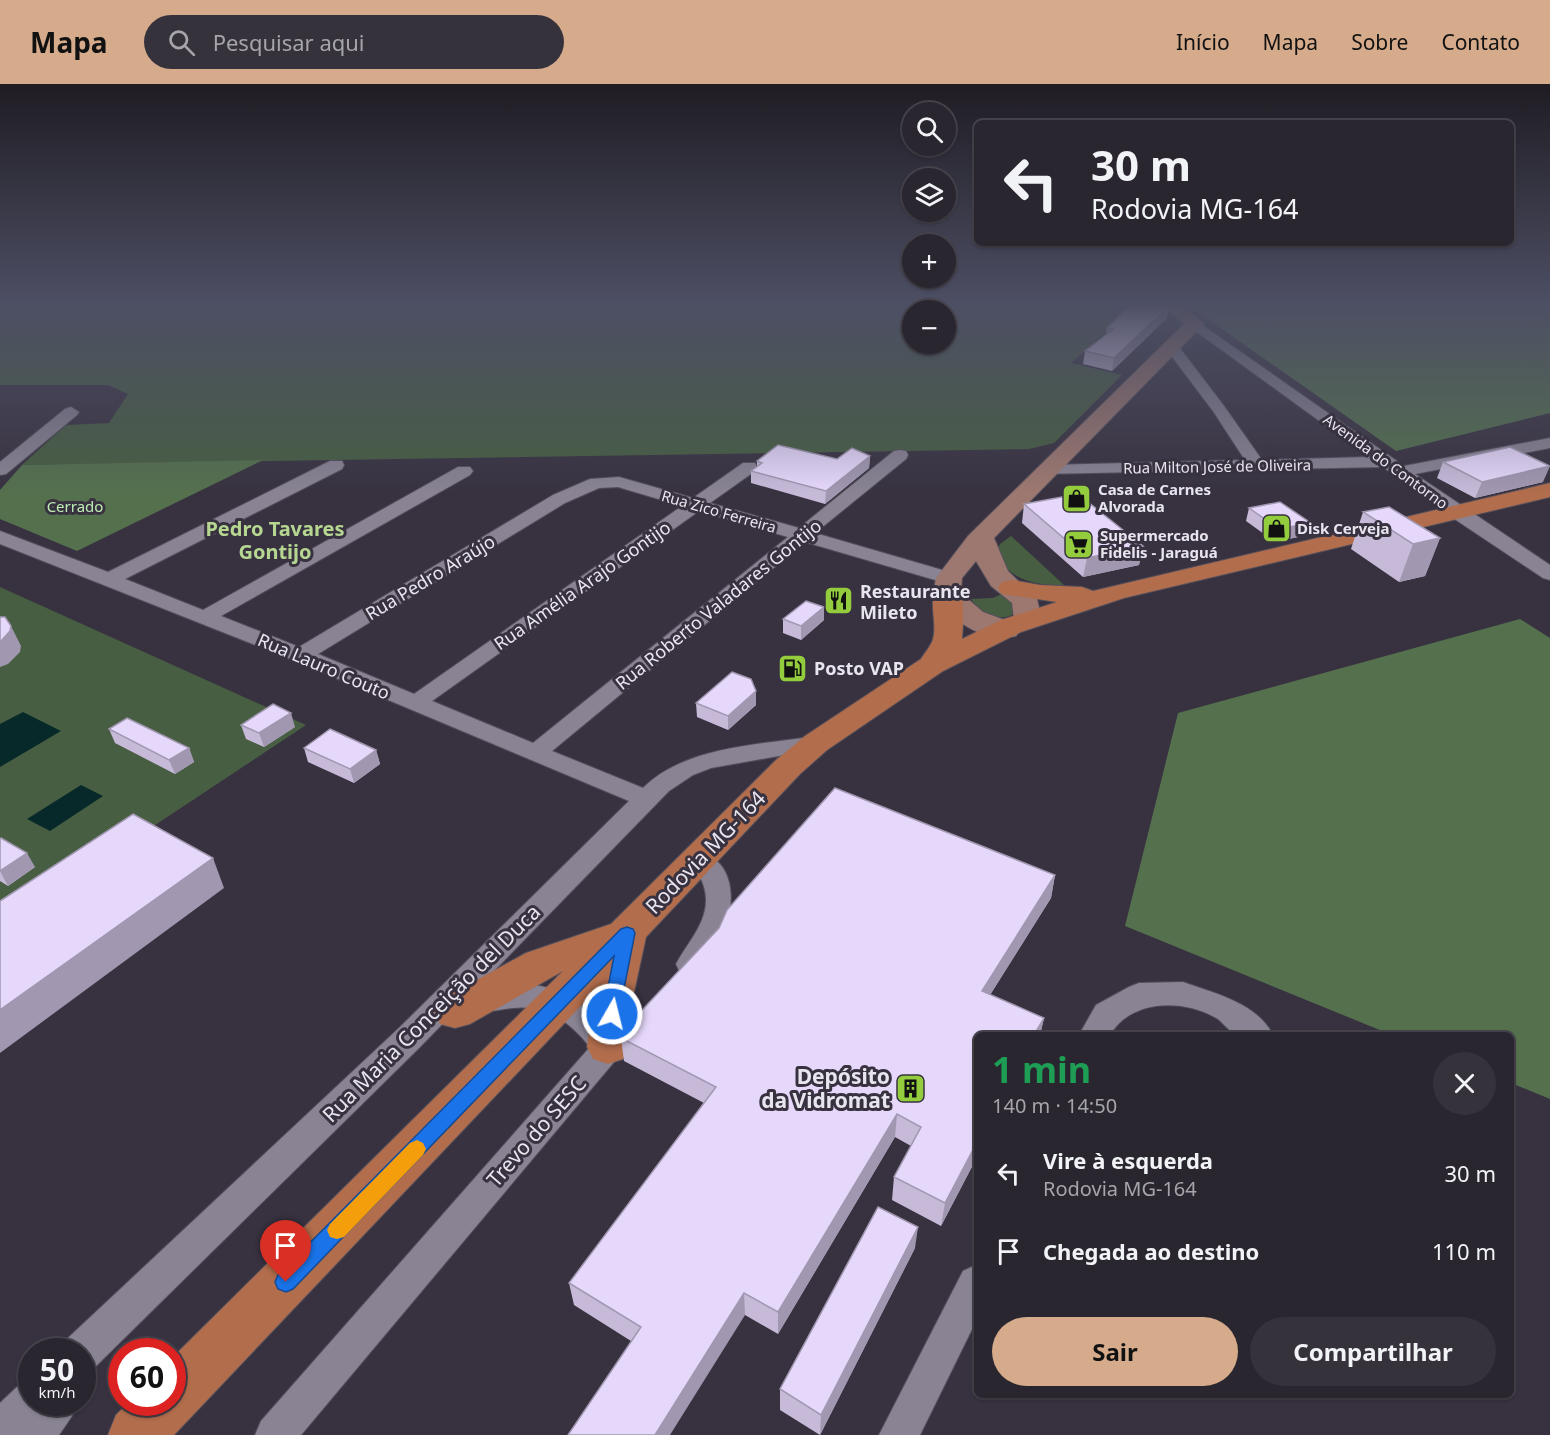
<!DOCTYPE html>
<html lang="pt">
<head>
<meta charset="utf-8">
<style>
	:root { --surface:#2a2630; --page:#36323c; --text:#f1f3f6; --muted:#a5a5ab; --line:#46434c; --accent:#d6ab8b }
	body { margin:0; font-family:"Noto Sans",sans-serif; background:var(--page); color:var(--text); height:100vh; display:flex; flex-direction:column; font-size:22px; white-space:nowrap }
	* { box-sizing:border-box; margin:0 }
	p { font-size:20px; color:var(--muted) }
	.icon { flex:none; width:33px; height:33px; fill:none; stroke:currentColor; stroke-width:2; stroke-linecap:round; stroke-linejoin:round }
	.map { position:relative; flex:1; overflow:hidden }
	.panel { position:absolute; left:974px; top:948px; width:540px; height:366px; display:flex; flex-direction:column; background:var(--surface); border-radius:9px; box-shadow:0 2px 4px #0004,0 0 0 2px var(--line) }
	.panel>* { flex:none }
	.hud { position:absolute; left:974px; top:36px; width:540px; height:126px; border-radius:9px; box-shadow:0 2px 4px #0004,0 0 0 2px var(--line); background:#2a2630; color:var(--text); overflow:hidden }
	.tools { position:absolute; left:902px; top:18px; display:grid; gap:12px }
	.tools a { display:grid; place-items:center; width:54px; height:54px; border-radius:50%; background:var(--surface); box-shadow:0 2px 4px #0004,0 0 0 2px var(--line); font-size:30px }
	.speed { position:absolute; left:18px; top:1254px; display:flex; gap:12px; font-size:30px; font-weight:700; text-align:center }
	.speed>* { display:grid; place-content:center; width:78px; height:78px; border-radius:50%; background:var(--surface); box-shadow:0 2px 4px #0004,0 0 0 2px var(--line); line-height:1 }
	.speed small { font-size:15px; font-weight:400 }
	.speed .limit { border:9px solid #d22; background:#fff; color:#111 }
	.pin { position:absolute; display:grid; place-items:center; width:51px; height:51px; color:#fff; margin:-62px -26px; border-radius:50% 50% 50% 0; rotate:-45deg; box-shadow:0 0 6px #0007 }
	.pin .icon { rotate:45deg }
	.me { position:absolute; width:66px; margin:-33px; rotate:8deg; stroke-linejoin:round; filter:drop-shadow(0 0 4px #0008) }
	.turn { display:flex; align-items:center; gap:21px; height:126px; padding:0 18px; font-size:27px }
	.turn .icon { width:78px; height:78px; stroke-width:2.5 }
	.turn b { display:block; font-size:42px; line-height:51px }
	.round { display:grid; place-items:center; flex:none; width:63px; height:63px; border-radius:32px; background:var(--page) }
	.head { display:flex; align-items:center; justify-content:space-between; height:102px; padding:0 18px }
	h1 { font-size:36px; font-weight:700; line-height:45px; color:#1e9e55 }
	.action { display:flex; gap:12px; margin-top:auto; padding:12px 18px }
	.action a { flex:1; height:69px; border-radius:36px; background:var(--accent); color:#111; font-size:24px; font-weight:700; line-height:69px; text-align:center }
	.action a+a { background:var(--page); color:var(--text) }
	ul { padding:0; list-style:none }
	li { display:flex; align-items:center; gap:18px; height:78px; padding:0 18px }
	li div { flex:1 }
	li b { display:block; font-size:22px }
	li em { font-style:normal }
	header { display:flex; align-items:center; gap:36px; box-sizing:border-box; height:84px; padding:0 30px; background:var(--accent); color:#111 }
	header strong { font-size:28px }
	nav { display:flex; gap:33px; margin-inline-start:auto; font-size:21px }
	.search { width:420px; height:54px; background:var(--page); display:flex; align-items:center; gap:15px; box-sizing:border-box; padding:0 21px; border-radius:33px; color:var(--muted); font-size:22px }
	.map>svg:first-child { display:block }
</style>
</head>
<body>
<header>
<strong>Mapa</strong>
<div class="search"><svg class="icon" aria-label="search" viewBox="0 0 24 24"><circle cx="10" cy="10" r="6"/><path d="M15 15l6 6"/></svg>Pesquisar aqui</div>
<nav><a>Início</a><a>Mapa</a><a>Sobre</a><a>Contato</a></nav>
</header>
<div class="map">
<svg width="1550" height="1351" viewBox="0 0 1550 1351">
	<rect width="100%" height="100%" fill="#383240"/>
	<g fill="#475e42" fill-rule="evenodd">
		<path d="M0 220H636V223L693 220H1109L1123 232 1071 279 1122 291 1054 359 1029 365 22 381 66 341 109 339 128 310 108 301H0ZM912 226H945V260H912Z"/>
		<path d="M1011 452 1064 501C1037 502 1008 496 996 469L1000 460Z"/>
		<path d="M0 503 306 641 0 844Z"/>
		<path d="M1004 509 1014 517 1015 529C998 540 981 529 971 515L993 514Z"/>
	</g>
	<g fill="#54704d">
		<path d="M1186 220H1550V329L1396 367Z"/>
		<path d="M263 376 77 467 0 435V406L22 381Z"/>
		<path d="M1520 535 1550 554V1015L1511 999 1510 951H1392L1125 842 1178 629Z"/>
	</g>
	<g fill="#08292a">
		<path d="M23 628 61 647 0 683V640Z"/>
		<path d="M81 701 103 712 50 747 27 735Z"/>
	</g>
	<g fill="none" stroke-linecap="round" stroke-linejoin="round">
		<defs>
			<g id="street">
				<path d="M1195 236 1404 382 1550 354V364L1415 390 1550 481V496L1543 494 1450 432 1383 383 1042 390 1039 386 1042 382 1048 381 1245 376 1213 327 1164 262 1171 258 1176 259 1224 322 1262 376 1369 373 1190 243 1188 240 1190 237Z"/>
				<path d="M71 323 79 328 77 331 6 390 0 391V378L65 325Z"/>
				<path d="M900 366 906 367 908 371 906 375 815 449 956 490 959 494 956 498H942L805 458 552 667 643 704C685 662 760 661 816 652L824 654 828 659 824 664 711 684 693 691 669 707 420 963 96 1282 82 1287V1268H63L68 1254 398 945 629 717 293 576 0 460V447L108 488 330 377H342L344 381 342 385 125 495 203 526 458 383H470L473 387 470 391 221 532 299 563 553 411 590 395 619 393 693 414 743 379H755L757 383 755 387 710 419 799 444 894 367ZM618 403 682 422 414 610 318 570 565 419 599 404ZM699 427 788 453 533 659 432 617Z"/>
				<path d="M697 766C742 779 735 832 717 864 713 872 706 885 698 889 691 892 686 890 680 888L676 880C690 854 716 831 702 797 698 789 689 783 684 775L688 769Z"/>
				<path d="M1183 898C1214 909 1257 919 1273 951 1263 951 1245 954 1236 950 1229 947 1224 940 1218 935 1184 914 1131 915 1110 951H1079L1096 921 1129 903 1139 899Z"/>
				<path d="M527 900C567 904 605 926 623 963L619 972 301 1351H255L261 1337 590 963C569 937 546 920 513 924 500 925 493 929 480 925L476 917 480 909 510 901Z"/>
				<path d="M976 1181V1237L920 1351H879L963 1187Z"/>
				<path d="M32 1296V1318H78L72 1332 59 1351H0V1319L18 1302Z"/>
			</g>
			<path id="secondary" d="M1160 220H1181L1204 240 994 454 1008 487 1037 515 1042 536 1038 542 1028 545 1018 542 1014 536 1012 519 991 502 976 477 962 494 961 509 983 528 1016 540 1020 546 1016 552C983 560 951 536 933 510L936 494 968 452 1184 240Z"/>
			<path id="primary" d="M1550 399V413L1124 514 1021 548 943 587 827 666 800 690 646 853 633 913 629 963 623 975 608 980 593 975 587 963 594 908 174 1351H108L116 1331 129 1318H172V1274L563 887 470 940 455 944 440 940 434 928 440 916 526 869 611 840 776 676 805 652 921 575C924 570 929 564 932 558 939 541 927 519 937 504L947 502 957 504C966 517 963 540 962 555L1001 536 1057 518 1002 510 998 504 1002 498 1012 496 1040 501 1082 503 1093 507Z"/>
		</defs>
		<use href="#street" stroke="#544f5b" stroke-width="2"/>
		<use href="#secondary" stroke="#544f5b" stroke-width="2"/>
		<use href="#primary" stroke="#544f5b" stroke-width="2"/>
		<use href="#street" fill="#898393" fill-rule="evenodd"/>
		<use href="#secondary" fill="#9d7870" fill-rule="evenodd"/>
		<use href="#primary" fill="#b16d4c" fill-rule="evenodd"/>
	</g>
	<g fill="#c6bad8">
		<path d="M1167 234 1112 287 1083 280 1085 267 1106 250 1107 244Z"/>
		<path d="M870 372 869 384 825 420 751 399V387L757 382V377L837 375Z"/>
		<path d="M1443 378 1543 398 1475 414 1437 394Z"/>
		<path d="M1024 420 1143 462 1139 481 1083 493 1022 439Z"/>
		<path d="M1249 424 1307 451 1275 458 1246 437Z"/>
		<path d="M1363 428 1440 454 1425 492 1399 498 1351 465Z"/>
		<path d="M783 535 824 536 801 556 783 549Z"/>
		<path d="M756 607V621L728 646 697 633 696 619Z"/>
		<path d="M241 641 295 643 264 663 246 655Z"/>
		<path d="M109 645 189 664 194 678 175 690 115 659Z"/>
		<path d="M304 664 376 666 380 680 354 699 308 678Z"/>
		<path d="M0 755 35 783 8 802 0 797Z"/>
		<path d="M1055 791 1051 814 990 911 1044 934 1040 951H976V1075L941 1142 892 1116 894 1093 911 1062 895 1053 778 1250 745 1231 631 1257 574 1221 569 1199 704 1019 624 977 621 954Z"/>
		<path d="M915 1164 820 1351 780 1326V1305Z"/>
	</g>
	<g fill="#a197b0">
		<path d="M1169 222 1167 234 1112 287 1114 274Z"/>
		<path d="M870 372 869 384 825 420 826 407Z"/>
		<path d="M1550 382 1543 398 1475 414 1482 398Z"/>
		<path d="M1311 439 1307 451 1275 458 1279 445Z"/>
		<path d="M1440 454 1425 492 1399 498 1413 460Z"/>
		<path d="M1143 462 1139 481 1083 493 1087 474Z"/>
		<path d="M824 523V536L801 556V542Z"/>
		<path d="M11 542 21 562 20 568 8 580 0 583V558Z"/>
		<path d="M756 607V621L728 646V632Z"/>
		<path d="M291 629 295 643 264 663 259 649Z"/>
		<path d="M189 664 194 678 175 690 169 676Z"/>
		<path d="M376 666 380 680 354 699 350 685Z"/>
		<path d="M27 769 35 783 8 802 0 787Z"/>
		<path d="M213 774 224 804 0 969V926Z"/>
		<path d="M1055 791 1051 814 978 930 982 907Z"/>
		<path d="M1044 934 1040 951H1034Z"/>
		<path d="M897 1030 895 1053 778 1250V1228Z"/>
		<path d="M976 1060V1075L941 1142 945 1119Z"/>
		<path d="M918 1143 915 1164 820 1351 821 1331Z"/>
		<path d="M744 1209 745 1231 670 1351H655Z"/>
	</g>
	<g fill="#e6d8fb" stroke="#a197b0" stroke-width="1.5">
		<path d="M1131 220H1157L1169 222 1114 274 1085 267 1113 245 1107 244Z"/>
		<path d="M778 361 837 375 852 364 870 372 826 407 751 387 762 379 757 377Z"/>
		<path d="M1510 363 1550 382 1482 398 1443 378Z"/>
		<path d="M1078 410 1143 462 1087 474 1024 420Z"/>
		<path d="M1280 418 1311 439 1279 445 1249 424Z"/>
		<path d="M1389 423 1440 454 1413 460 1363 428Z"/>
		<path d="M806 517 824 523 801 542 783 535Z"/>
		<path d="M0 533H5L11 542 10 547 0 558Z"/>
		<path d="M732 588 751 595 756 607 728 632 696 619Z"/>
		<path d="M273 620 291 629 259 649 241 641Z"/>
		<path d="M127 634 189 664 169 676 109 645Z"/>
		<path d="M330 645 376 666 350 685 304 664Z"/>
		<path d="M835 704 1055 791 982 907 1044 934 1034 951H976V1060L945 1119 894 1093 921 1043 897 1030 778 1228 744 1209 655 1351H568L641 1243 569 1199 716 1003 621 954 629 940 719 844 727 826Z"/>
		<path d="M133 730 213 774 0 926V817Z"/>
		<path d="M1 754 27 769 0 787V755Z"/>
		<path d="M878 1123 918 1143 821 1331 780 1305Z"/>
	</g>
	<linearGradient id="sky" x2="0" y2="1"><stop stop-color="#1f1c23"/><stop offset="0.54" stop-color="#4d4f64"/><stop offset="1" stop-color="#4d4f64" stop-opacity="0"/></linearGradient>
	<rect width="1550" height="409" fill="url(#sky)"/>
	<path fill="#1a73e8" stroke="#114b97" stroke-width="1.5" d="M627 843 633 845 635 849 618 935 612 937 605 935 603 930 614 872 293 1205 286 1208 278 1205 275 1198 278 1191 621 845Z"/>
	<path fill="#f59e0b" d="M417 1056 423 1059 426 1065 423 1071 344 1153 337 1155 330 1153 327 1146 330 1140 410 1059Z"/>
	<defs>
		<symbol id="shop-square" viewBox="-11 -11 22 22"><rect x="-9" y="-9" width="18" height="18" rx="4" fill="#93cc3d" stroke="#383240"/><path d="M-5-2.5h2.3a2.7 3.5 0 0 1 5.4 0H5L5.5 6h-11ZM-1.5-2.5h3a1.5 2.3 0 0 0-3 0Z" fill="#111"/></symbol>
		<symbol id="supermarket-square" viewBox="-11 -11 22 22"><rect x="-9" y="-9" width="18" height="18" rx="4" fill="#93cc3d" stroke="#383240"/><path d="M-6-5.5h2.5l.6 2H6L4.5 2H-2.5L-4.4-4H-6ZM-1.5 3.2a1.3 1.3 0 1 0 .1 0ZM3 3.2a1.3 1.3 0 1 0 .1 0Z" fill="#111"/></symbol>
		<symbol id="restaurant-square" viewBox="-11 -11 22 22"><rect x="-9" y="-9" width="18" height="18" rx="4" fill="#93cc3d" stroke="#383240"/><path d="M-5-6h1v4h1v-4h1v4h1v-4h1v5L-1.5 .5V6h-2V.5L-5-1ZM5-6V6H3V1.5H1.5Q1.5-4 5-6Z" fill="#111"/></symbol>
		<symbol id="fuel-square" viewBox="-11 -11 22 22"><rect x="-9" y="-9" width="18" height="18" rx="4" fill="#93cc3d" stroke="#383240"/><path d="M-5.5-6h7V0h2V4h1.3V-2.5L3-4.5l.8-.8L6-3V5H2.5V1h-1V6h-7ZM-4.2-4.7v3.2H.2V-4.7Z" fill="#111"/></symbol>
		<symbol id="building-square" viewBox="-11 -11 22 22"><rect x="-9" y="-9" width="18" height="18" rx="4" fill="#93cc3d" stroke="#383240"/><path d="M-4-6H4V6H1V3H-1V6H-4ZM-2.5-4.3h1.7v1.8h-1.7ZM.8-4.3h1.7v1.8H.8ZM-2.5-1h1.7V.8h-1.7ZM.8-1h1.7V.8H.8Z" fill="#111"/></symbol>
	</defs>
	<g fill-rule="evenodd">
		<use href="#shop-square" x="1060" y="398" width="33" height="33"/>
		<use href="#shop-square" x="1260" y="428" width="33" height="33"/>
		<use href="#supermarket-square" x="1062" y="444" width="33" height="33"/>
		<use href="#restaurant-square" x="822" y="500" width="33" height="33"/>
		<use href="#fuel-square" x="776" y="568" width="33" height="33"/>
		<use href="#building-square" x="894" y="988" width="33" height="33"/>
	</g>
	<g text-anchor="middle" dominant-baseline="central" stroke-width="6" stroke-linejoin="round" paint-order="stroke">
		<g font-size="15" fill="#e9e5ee" stroke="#383240">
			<text transform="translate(1386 377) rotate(36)">Avenida do Contorno</text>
			<text transform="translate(1217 382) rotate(-1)">Rua Milton José de Oliveira</text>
			<text transform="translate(719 427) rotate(16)">Rua Zico Ferreira</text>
		</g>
		<g font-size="15" font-weight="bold" fill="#e9e5ee" stroke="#383240" text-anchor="start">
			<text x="1098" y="405">Casa de Carnes<tspan x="1098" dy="17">Alvorada</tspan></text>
			<text x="1297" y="444">Disk Cerveja</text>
			<text x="1100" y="451">Supermercado<tspan x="1100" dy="17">Fidelis - Jaraguá</tspan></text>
		</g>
		<g font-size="15" fill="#bdedb3" stroke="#383240">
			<text x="75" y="422">Cerrado</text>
		</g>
		<g font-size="18" fill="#e9e5ee" stroke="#383240">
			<text transform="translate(430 493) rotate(-31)">Rua Pedro Araújo</text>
			<text transform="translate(582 501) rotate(-35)">Rua Amélia Arajo Gontijo</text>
			<text transform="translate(718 520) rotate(-39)">Rua Roberto Valadares Gontijo</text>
			<text transform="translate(324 582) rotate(23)">Rua Lauro Couto</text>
		</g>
		<g font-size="18" font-weight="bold" fill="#e9e5ee" stroke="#383240" text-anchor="start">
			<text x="860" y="507">Restaurante<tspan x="860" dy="21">Mileto</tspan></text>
			<text x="814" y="584">Posto VAP</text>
		</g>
		<g font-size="20" font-weight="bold" fill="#b6d791" stroke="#383240">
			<text x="275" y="444">Pedro Tavares<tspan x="275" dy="23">Gontijo</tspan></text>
		</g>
		<g font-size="21" fill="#e9e5ee" stroke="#383240">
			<text transform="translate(705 768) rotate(-46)">Rodovia MG-164</text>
			<text transform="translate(431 929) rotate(-45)">Rua Maria Conceição del Duca</text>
			<text transform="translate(536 1047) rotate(-49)">Trevo do SESC</text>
		</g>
		<g font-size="21" font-weight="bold" fill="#e9e5ee" stroke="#383240" text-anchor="end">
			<text x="890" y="992">Depósito<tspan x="890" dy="24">da Vidromat</tspan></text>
		</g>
	</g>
</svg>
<div class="tools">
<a><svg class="icon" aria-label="search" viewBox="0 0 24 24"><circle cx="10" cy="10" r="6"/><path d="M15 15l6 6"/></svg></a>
<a><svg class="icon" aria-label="layers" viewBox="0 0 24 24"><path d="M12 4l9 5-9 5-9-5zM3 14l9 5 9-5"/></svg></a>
<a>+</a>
<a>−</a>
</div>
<div class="speed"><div>50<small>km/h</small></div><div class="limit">60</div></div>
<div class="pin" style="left:286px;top:1198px;background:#d93025"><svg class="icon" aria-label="arrive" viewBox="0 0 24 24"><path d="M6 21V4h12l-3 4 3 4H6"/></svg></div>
<svg class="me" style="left:612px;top:930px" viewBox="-20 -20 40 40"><circle r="17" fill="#1a73e8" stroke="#fff" stroke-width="3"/><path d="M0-11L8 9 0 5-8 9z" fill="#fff"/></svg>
<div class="hud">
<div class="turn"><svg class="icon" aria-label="left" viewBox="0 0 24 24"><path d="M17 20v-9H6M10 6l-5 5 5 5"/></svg><div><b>30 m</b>Rodovia MG-164</div></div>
</div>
<section class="panel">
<div class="head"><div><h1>1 min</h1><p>140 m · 14:50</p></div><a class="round"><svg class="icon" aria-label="close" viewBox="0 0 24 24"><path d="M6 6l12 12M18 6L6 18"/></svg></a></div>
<ul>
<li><svg class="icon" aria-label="left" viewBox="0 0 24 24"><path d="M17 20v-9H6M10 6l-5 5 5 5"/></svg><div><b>Vire à esquerda</b><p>Rodovia MG-164</p></div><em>30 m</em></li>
<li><svg class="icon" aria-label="arrive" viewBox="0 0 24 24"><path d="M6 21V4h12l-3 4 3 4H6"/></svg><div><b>Chegada ao destino</b></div><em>110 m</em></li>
</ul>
<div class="action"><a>Sair</a><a>Compartilhar</a></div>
</section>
</div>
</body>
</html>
